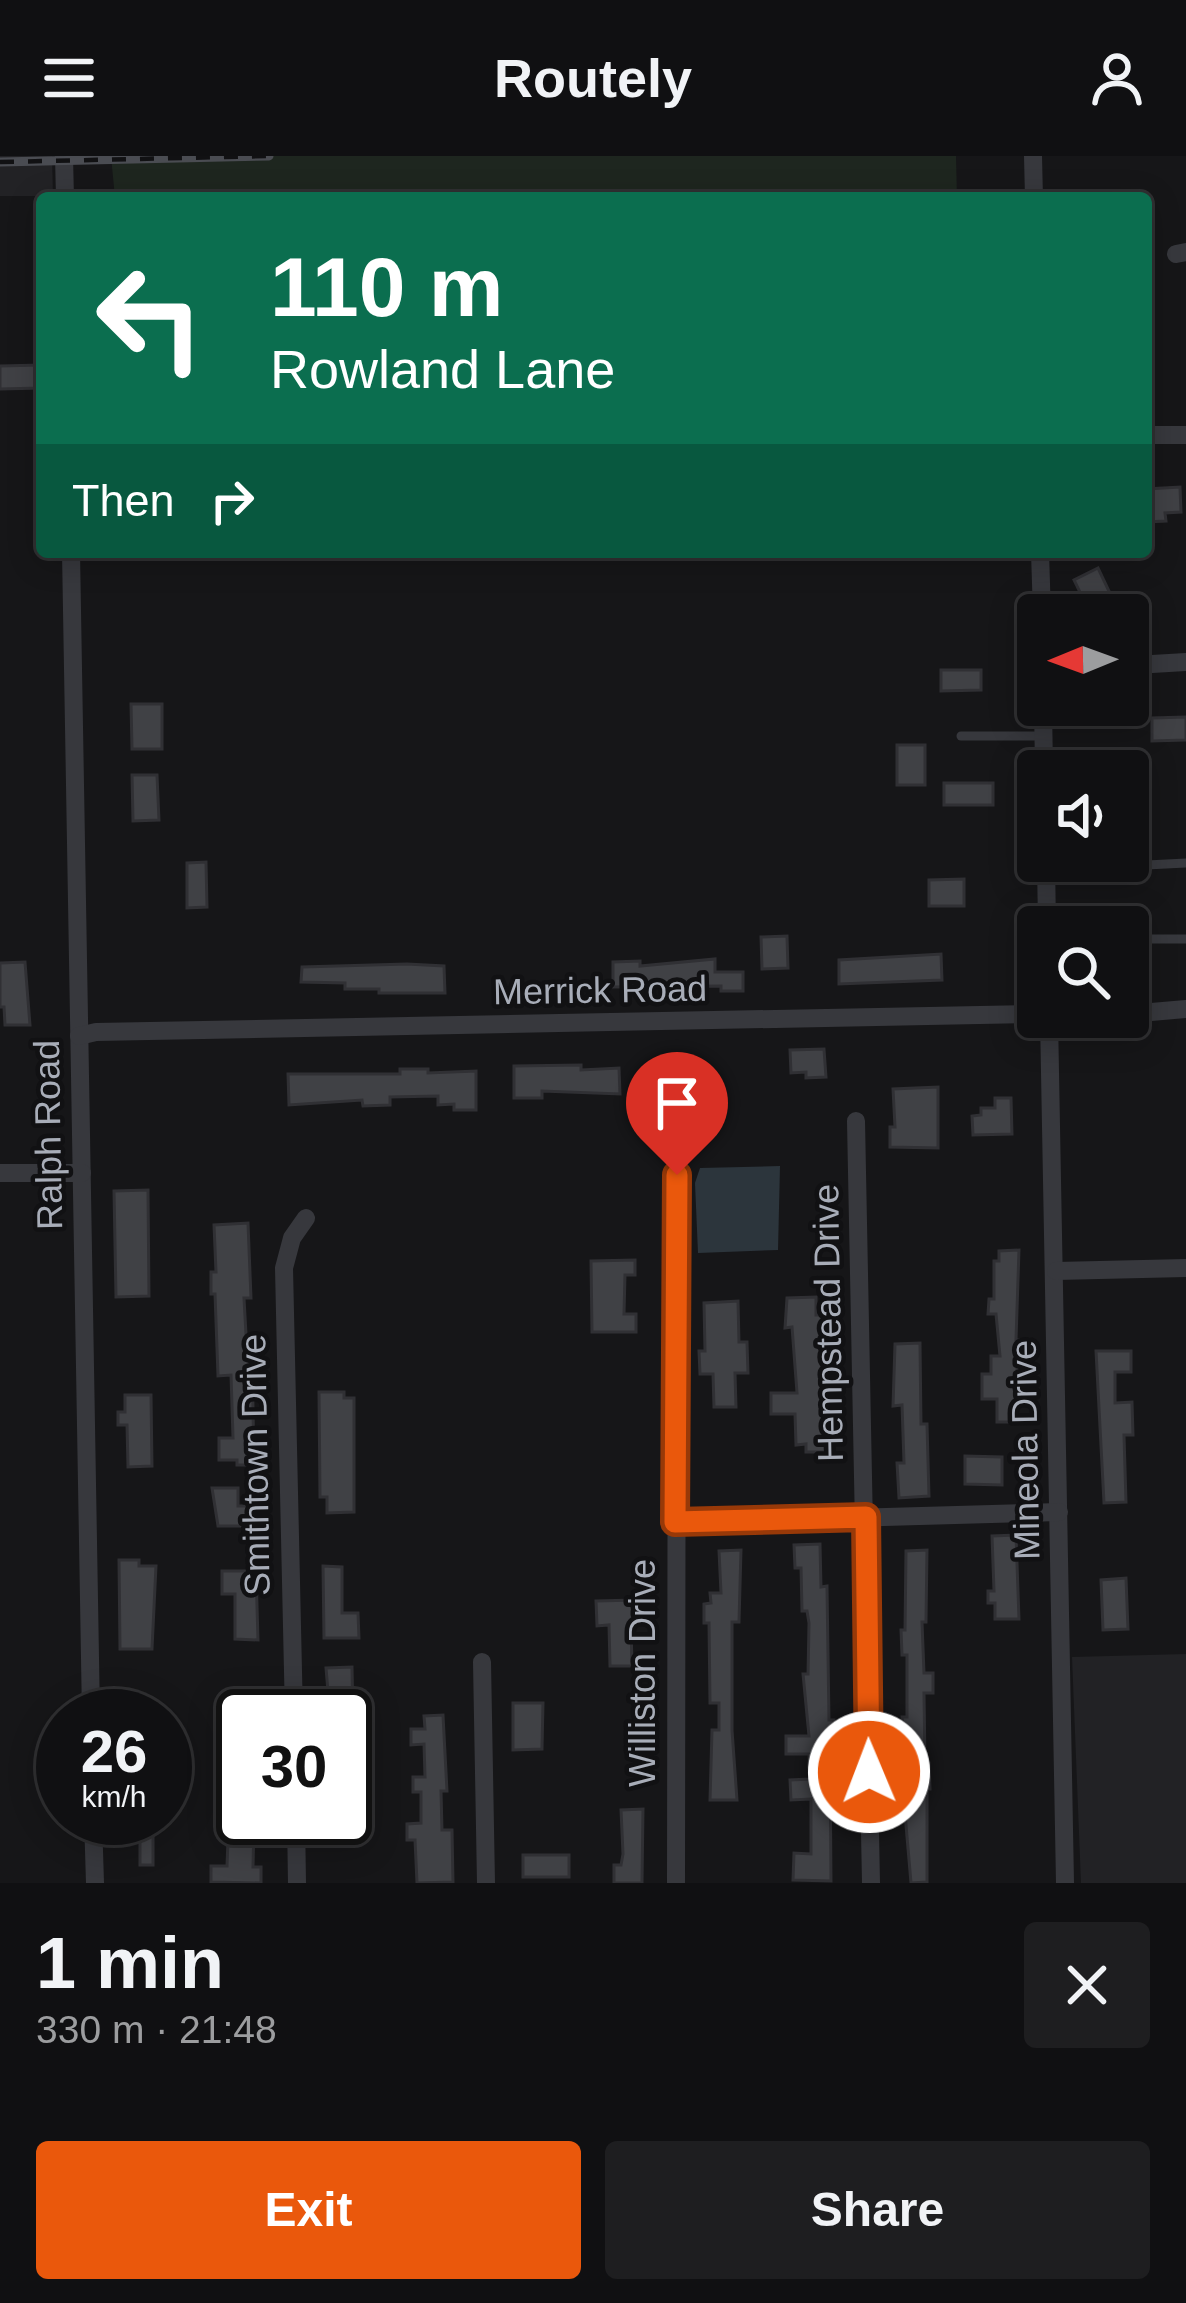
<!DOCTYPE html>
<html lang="en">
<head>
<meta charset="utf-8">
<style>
	:root { --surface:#101012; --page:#1e1e20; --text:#f1f3f6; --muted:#9c9d9f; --line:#303032; --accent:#ea580c }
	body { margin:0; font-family:Arial,sans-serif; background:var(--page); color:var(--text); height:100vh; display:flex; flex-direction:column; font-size:45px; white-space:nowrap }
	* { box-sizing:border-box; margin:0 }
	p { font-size:39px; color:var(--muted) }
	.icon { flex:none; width:66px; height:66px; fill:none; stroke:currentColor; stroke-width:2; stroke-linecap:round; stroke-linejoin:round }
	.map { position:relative; height:1727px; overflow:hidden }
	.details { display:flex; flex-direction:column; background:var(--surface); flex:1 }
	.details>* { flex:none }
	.top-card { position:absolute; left:36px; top:36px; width:1116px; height:366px; border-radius:12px; box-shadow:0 6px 30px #0003,0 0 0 3px var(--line); background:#0b6e4f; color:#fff; overflow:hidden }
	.needle { width:78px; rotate:269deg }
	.fabs { position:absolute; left:1017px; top:438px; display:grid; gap:24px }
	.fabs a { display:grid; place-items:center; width:132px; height:132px; border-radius:12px; background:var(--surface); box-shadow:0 6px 30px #0003,0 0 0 3px var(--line); font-size:60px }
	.speed { position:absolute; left:36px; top:1533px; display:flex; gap:24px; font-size:60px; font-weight:700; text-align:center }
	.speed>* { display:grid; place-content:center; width:156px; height:156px; border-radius:50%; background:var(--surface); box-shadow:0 6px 30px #0003,0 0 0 3px var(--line); line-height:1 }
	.speed small { font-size:30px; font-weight:400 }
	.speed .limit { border:6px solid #111; border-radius:18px; background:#fff; color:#111 }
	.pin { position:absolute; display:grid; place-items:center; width:102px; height:102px; color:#fff; margin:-123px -51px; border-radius:50% 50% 50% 0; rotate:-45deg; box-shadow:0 0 12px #0007 }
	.pin .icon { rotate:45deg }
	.me { position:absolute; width:132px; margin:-66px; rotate:359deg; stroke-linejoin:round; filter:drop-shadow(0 0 9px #0008) }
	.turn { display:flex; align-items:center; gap:42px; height:252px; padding:0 36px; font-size:54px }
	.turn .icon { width:156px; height:156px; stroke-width:2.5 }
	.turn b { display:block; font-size:84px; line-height:102px }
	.then { display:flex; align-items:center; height:114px; padding:0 36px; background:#0003; gap:24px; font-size:45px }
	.round { display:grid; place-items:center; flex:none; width:126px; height:126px; border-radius:12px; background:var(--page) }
	.headline { display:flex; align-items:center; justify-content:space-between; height:204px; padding:0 36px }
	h1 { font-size:72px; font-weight:800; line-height:90px }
	.primary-button { display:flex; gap:24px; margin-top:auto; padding:24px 36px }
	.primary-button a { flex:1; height:138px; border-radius:12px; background:var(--accent); color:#fff; font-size:48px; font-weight:800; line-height:138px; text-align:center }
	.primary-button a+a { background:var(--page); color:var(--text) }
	header { display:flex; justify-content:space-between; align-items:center; height:156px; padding:0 36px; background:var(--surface); font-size:54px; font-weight:800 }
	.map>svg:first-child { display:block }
</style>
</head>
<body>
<header><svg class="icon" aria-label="menu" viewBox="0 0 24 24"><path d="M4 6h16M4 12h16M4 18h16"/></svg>Routely<svg class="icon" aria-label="person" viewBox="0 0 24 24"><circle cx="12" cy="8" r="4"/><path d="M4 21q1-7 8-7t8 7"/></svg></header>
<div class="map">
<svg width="1186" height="1727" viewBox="0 0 1186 1727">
	<rect width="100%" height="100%" fill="#161618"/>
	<g fill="#222225">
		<path d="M0 0H52L53 40H0Z"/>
		<path d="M1186 1498V1727H1081L1072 1501Z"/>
	</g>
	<path fill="#1e261f" d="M111 0H956L957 42H115Z"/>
	<path fill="#2c353c" d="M780 1010 778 1094 698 1097 695 1027 700 1012Z"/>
	<g fill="#404145" stroke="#303034" stroke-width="3">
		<path d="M40 209 41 232 0 233V210Z"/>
		<path d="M1180 331 1181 356 1165 357 1166 365 1146 366V333Z"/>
		<path d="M1098 412 1116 450 1091 459 1074 424Z"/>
		<path d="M941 514H981V534L941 535Z"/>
		<path d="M131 548H162V593H132Z"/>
		<path d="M1186 561V584L1152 585V562Z"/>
		<rect x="897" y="589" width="28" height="40"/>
		<path d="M132 619H157L159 664 133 665Z"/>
		<rect x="944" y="627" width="49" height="22"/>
		<path d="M206 706 207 751 187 752V707Z"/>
		<path d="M964 723V750H929V724Z"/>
		<path d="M787 780 788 812 762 813 761 781Z"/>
		<path d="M941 798 942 824 839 828V804Z"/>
		<path d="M715 803V816H743V835H721V830L613 831V806L640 805V810Z"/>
		<path d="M25 806 30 869H5L4 851H0V807Z"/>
		<path d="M407 808 444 810 445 837H379V833H345V827L301 826 302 811Z"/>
		<path d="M824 893 826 921 806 922V916L791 917 790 894Z"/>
		<path d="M581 909V914L619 912 620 938 542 935V942H514V910Z"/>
		<path d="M400 913H428V917L476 915V954H454V948L438 949V940L390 941V949L363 950 362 944 289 949 288 918H400Z"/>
		<path d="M938 931V992L890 991V971H895L893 933Z"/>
		<path d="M995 942H1011L1012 978 973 979 972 960 981 959V952H995Z"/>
		<path d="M148 1034 149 1140 116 1141 114 1035Z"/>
		<path d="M248 1067 251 1142H244L247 1196H252L254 1309H237V1304H219V1282H233L231 1219 218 1220 215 1138H211V1116H216L214 1069Z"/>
		<path d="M1019 1094 1016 1184H1022L1023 1209H1017V1266H997V1243H982V1218H991V1200H1000L996 1158H988L989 1143H994V1105H999V1095Z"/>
		<path d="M635 1104V1119H625L624 1158H636V1176H592L591 1105Z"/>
		<path d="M816 1141V1159H824V1171H820L825 1296H806V1288L796 1289 795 1258H771V1237H797L792 1171 785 1172 787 1142Z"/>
		<path d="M738 1145 739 1186H747L748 1217H735L736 1251H714L713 1218H700L699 1195H705L704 1147Z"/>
		<path d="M920 1187 921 1268H927L929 1340 899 1342 897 1307H904L902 1249 893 1250 895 1188Z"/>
		<path d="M1096 1195H1131V1216H1115V1247L1132 1246 1133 1279H1124L1126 1346 1104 1347Z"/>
		<path d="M319 1236H344V1242H354V1356L327 1357V1341H320Z"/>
		<path d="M125 1239H151L152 1310 128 1311 127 1269H118V1256H125Z"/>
		<path d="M965 1300 1002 1301V1329L965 1328Z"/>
		<path d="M212 1332H238V1350H257V1370H218Z"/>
		<path d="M1016 1379 1019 1463H995V1447H988V1435H994L992 1380Z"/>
		<path d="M820 1388 821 1431 827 1430 829 1564H834V1598H830L831 1725 793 1724 794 1697 811 1698V1643L791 1644 790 1624 810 1623 809 1598H786V1580H809L803 1518H808L809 1467 807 1455H802L801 1412H795L794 1389Z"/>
		<path d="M741 1394 739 1466H732V1574L737 1644H710L712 1574H719V1547H710L709 1467H704V1448L711 1447 710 1437H721L719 1395Z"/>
		<path d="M927 1394 926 1466H922L924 1517H933V1537H924L925 1607H929L930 1633H927V1726L911 1727 902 1623H908L902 1561H907V1499H902L901 1474H905L906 1395Z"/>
		<path d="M119 1404H139V1410H156L152 1493H120Z"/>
		<path d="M323 1410 342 1411V1457H358L359 1482H324Z"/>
		<path d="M222 1415H256L258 1484 235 1483V1438H222Z"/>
		<path d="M1126 1422 1128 1473 1103 1474 1101 1424Z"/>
		<path d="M636 1444 637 1468H631L632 1510H610L609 1469 597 1470 596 1445Z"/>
		<path d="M352 1511 353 1560H330L326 1512Z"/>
		<path d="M513 1547H543L542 1593 513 1594Z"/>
		<path d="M228 1548H243V1617H229Z"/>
		<path d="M443 1559 447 1635H441L442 1674H452L453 1726 417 1727 415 1684H407V1668L421 1667V1636H413V1621H425L424 1588 411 1589V1573H425L424 1560Z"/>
		<path d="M643 1653 642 1727H614V1709H621L623 1698 621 1654Z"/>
		<path d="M153 1666V1709H140V1686H124L123 1667Z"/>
		<path d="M232 1671H254L253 1711H261V1727L211 1726V1710H227L228 1683H232Z"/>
		<rect x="523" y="1699" width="46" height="22"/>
	</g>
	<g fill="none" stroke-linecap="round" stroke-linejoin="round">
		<g stroke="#37383d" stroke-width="9">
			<path d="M961 580H1044"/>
			<path d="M1048 714 1186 707"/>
			<path d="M1128 783H1186"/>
		</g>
		<g stroke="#37383d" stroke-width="18">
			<path d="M64 0 65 42"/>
			<path d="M1033 0 1034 42"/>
			<path d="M1176 98 1186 96"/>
			<path d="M1147 279H1186"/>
			<path d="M71 396 91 1560"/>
			<path d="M1040 396 1042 459"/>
			<path d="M1152 508 1186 506"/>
			<path d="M1043 549 1044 615"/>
			<path d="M1046 705 1047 771"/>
			<path d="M1128 858 1186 853"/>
			<path d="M1049 862 1065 1727"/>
			<path d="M79 880 96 876 1029 858C1065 883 1077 869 1116 861"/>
			<path d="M856 965 871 1727"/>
			<path d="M0 1017H82"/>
			<path d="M1056 1115 1186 1112"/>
			<path d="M675 1367 1059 1356"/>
			<path d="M482 1506 486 1727"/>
			<path d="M294 1560 284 1112 292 1082 306 1062"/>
			<path d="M93 1662 95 1727"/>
			<path d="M296 1662 297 1727"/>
			<path d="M676 1727 677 1019"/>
		</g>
		<defs>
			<path id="rail" d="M0 6 269 0"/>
		</defs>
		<use href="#rail" stroke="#4a4c52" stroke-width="9"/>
		<use href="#rail" stroke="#111113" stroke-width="4.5" stroke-dasharray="14" stroke-linecap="butt"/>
	</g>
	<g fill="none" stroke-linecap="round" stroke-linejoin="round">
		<defs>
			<path id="route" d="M677 1019 675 1366 866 1361 869 1616"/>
		</defs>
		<use href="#route" stroke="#983908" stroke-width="30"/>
		<use href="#route" stroke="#ea580c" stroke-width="21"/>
	</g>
	<g text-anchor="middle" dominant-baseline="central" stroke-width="9" stroke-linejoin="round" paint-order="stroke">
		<g font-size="36" fill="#a8adb8" stroke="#111113">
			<text transform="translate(600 834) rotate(-1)">Merrick Road</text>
			<text transform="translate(48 979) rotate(-91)">Ralph Road</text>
			<text transform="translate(828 1167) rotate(-91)">Hempstead Drive</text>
			<text transform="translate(1025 1294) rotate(-91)">Mineola Drive</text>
			<text transform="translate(255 1309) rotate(-91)">Smithtown Drive</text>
			<text transform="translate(642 1517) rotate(-90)">Williston Drive</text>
		</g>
	</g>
</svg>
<div class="fabs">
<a><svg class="needle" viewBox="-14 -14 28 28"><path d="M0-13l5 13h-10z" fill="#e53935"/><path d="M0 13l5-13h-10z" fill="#9c9d9f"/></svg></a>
<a><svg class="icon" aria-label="sound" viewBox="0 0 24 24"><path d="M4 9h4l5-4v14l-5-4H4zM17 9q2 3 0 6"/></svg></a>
<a><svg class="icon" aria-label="search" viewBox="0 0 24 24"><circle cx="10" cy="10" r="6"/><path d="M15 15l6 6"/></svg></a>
</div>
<div class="speed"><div>26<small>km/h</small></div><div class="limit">30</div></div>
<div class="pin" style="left:677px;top:1019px;background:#d93025"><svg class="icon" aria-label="arrive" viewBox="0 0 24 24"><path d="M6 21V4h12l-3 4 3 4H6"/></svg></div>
<svg class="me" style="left:869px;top:1616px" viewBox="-20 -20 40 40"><circle r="17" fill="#ea580c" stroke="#fff" stroke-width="3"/><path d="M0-11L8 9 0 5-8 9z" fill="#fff"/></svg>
<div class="top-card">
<div class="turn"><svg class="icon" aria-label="left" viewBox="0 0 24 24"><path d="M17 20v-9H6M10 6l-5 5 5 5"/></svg><div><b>110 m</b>Rowland Lane</div></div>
<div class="then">Then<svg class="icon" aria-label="right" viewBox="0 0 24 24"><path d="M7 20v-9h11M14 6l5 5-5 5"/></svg></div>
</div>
</div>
<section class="details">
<div class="headline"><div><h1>1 min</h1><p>330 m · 21:48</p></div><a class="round"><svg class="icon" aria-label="close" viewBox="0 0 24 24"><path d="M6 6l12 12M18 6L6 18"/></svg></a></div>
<div class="primary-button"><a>Exit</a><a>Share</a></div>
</section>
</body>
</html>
